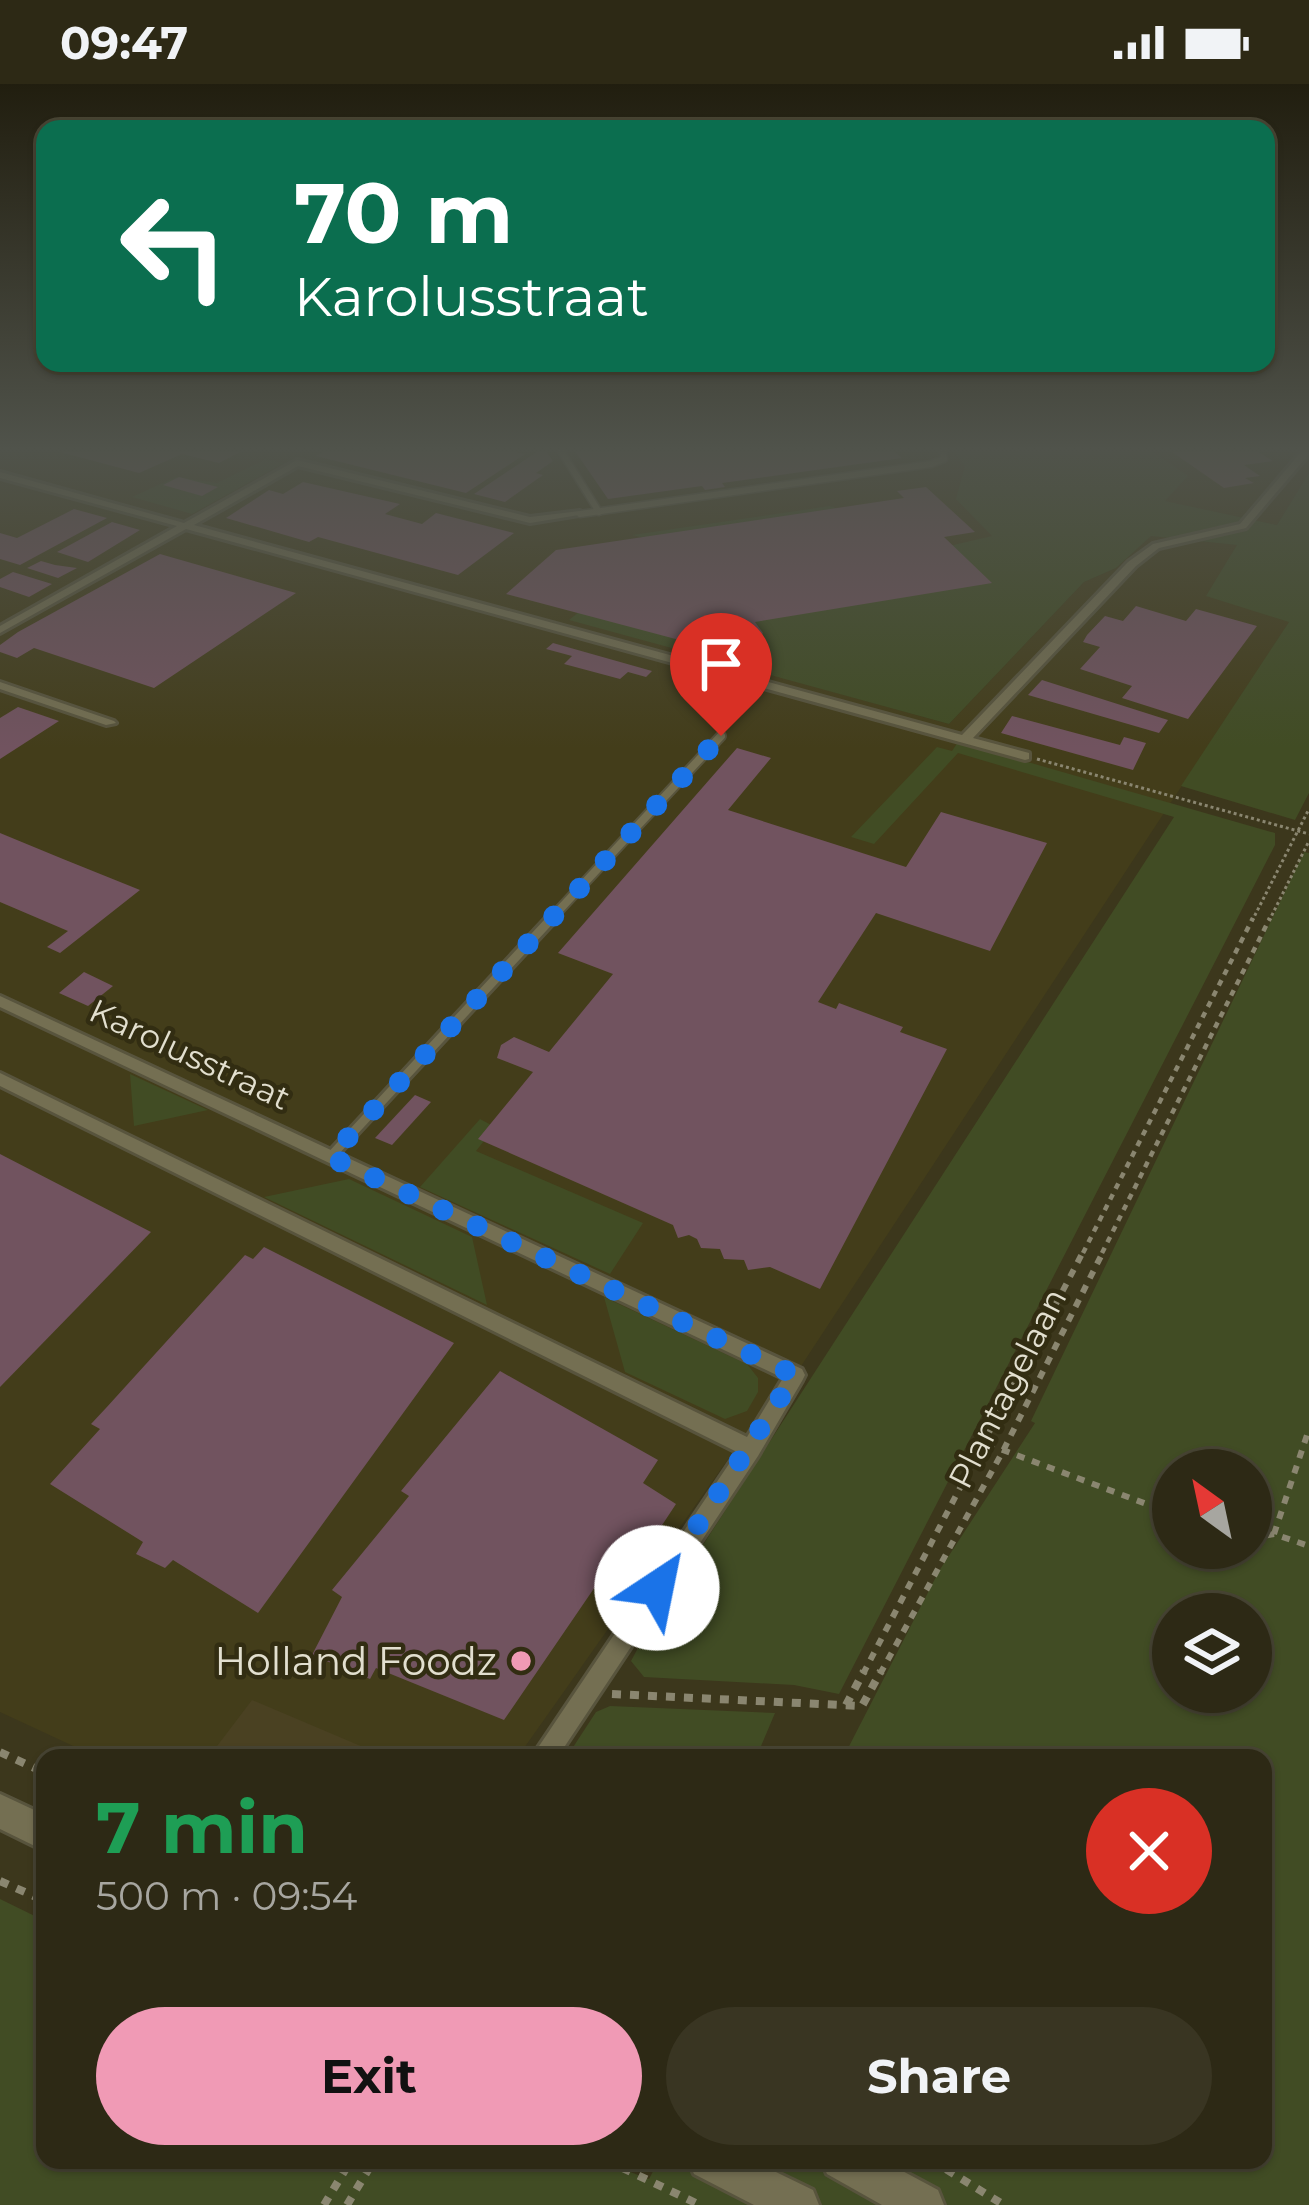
<!DOCTYPE html>
<html lang="en">
<head>
<meta charset="utf-8">
<style>
	:root { --surface:#2d2915; --page:#393522; --text:#f1f3f6; --muted:#a7a6a0; --line:#484534; --accent:#f09ab5 }
	body { margin:0; font-family:Montserrat,sans-serif; background:var(--page); color:var(--text); height:100vh; display:flex; flex-direction:column; font-size:45px; white-space:nowrap }
	* { box-sizing:border-box; margin:0 }
	p { font-size:39px; color:var(--muted) }
	.icon { flex:none; width:66px; height:66px; fill:none; stroke:currentColor; stroke-width:2; stroke-linecap:round; stroke-linejoin:round }
	.map { position:relative; flex:1; overflow:hidden }
	.details { position:absolute; left:36px; top:1665px; width:1236px; height:420px; display:flex; flex-direction:column; background:var(--surface); border-radius:24px; box-shadow:0 3px 9px #0004,0 0 0 3px var(--line) }
	.details>* { flex:none }
	.guide { position:absolute; left:36px; top:36px; width:1239px; height:252px; border-radius:24px; box-shadow:0 3px 9px #0004,0 0 0 3px var(--line); background:#0b6e4f; color:#fff; overflow:hidden }
	.needle { width:78px; rotate:327deg }
	.controls { position:absolute; left:1152px; top:1365px; display:grid; gap:24px }
	.controls a { display:grid; place-items:center; width:120px; height:120px; border-radius:50%; background:var(--surface); box-shadow:0 3px 9px #0004,0 0 0 3px var(--line); font-size:60px }
	.pin { position:absolute; display:grid; place-items:center; width:102px; height:102px; color:#fff; margin:-123px -51px; border-radius:50% 50% 50% 0; rotate:-45deg; box-shadow:0 0 12px #0007 }
	.pin .icon { rotate:45deg }
	.me { position:absolute; width:132px; margin:-66px; rotate:34deg; stroke-linejoin:round; filter:drop-shadow(0 0 9px #0008) }
	.turn { display:flex; align-items:center; gap:42px; height:252px; padding:0 60px; font-size:54px }
	.turn .icon { width:156px; height:156px; stroke-width:2.5 }
	.turn b { display:block; font-size:84px; line-height:102px }
	.round { display:grid; place-items:center; flex:none; width:126px; height:126px; border-radius:63px; background:var(--page) }
	.overview { display:flex; align-items:center; justify-content:space-between; height:204px; padding:0 60px }
	h1 { font-size:72px; font-weight:700; line-height:90px; color:#1e9e55 }
	.primary-button { display:flex; gap:24px; margin-top:auto; padding:24px 60px }
	.primary-button a { flex:1; height:138px; border-radius:72px; background:var(--accent); color:#111; font-size:48px; font-weight:700; line-height:138px; text-align:center }
	.primary-button a+a { background:var(--page); color:var(--text) }
	.status { display:flex; justify-content:space-between; align-items:center; height:84px; padding:0 60px; background:var(--surface); direction:ltr }
	.status svg { height:33px; fill:currentColor }
	.map>svg:first-child { display:block }
</style>
</head>
<body>
<div class="status"><b>09:47</b><svg viewBox="0 0 49 12"><path d="M0 12V9h3v3zM5 12V6h3v6zM10 12V3h3v9zM15 12V0h3v12zM26 1h20v11H26zM47 4h2v5h-2z"/></svg></div>
<div class="map">
<svg width="1309" height="2121" viewBox="0 0 1309 2121">
	<rect width="100%" height="100%" fill="#3c371c"/>
	<path fill="#433d1a" d="M0 367H1309V389L1277 441 965 376 993 452 968 461 932 466 636 450 665 459 571 535 949 640 1084 498 1116 484 1151 451 1238 461 1290 537 788 1302 750 1344 517 1674H99L0 1628Z"/>
	<g fill="#414c24" fill-rule="evenodd">
		<path d="M954 367H1152L1188 392 1165 417 1277 441 1309 389V709L1295 736 1181 702 1289 538 1206 512 1237 461 1151 452 1116 484 1084 498 949 640 569 536 664 459 632 451 830 422 895 445 932 466 992 452 956 415 965 382Z"/>
		<path d="M266 375 284 379 192 430 132 413 176 393 217 399Z"/>
		<path d="M958 658 1275 749V761L839 1610 794 1601 644 1593 631 1577 646 1549 1174 733 958 669 874 760 851 753 937 663 952 667Z"/>
		<path d="M1304 768 1309 769V2121H0V1815L45 1837V2076H598L649 2095 659 2076H1263V1674H843L939 1487 1035 1339 1031 1337ZM1173 1386H1251V1464H1173ZM1173 1530H1251V1608H1173Z"/>
		<path d="M130 990 208 1026 134 1042Z"/>
		<path d="M480 1035 495 1043 476 1067 643 1139 610 1190 420 1103Z"/>
		<path d="M349 1095 472 1153 487 1221 264 1113Z"/>
		<path d="M604 1213 747 1280 758 1294V1308L747 1327 725 1335 625 1288Z"/>
		<path d="M610 1622 775 1629 756 1674H566L596 1628Z"/>
	</g>
	<path fill="#4a4122" d="M252 1616 389 1674H208Z"/>
	<g fill="#71535f">
		<path d="M242 367 219 379 182 370 139 389 60 368Z"/>
		<path d="M324 367H512L525 370 466 409 316 372Z"/>
		<path d="M538 367H546L553 377 536 389 543 391 505 418 474 410Z"/>
		<path d="M575 367H894L902 374 722 399 725 403 705 406 702 402 608 415Z"/>
		<path d="M1257 367 1273 377 1244 381 1260 392 1245 394 1254 399 1224 404 1172 368Z"/>
		<path d="M179 393 206 400 218 403 202 412 163 401Z"/>
		<path d="M303 398 400 420 385 430 422 440 436 429 514 449 458 491 318 453 309 458 226 434 269 406 283 410Z"/>
		<path d="M926 403 975 448 944 453 992 499 755 538 763 549 760 553 702 562 506 510 556 466 904 414 897 407Z"/>
		<path d="M74 425 107 434 20 481 0 475V449L17 454Z"/>
		<path d="M112 438 140 446 88 478 57 468Z"/>
		<path d="M160 470 296 509 154 604 34 564 17 574 0 568V561L18 548Z"/>
		<path d="M41 477 55 481 77 484 58 494 27 484Z"/>
		<path d="M13 488 52 500 29 513 0 503V495Z"/>
		<path d="M1136 522 1186 537 1196 525 1257 542 1188 635 1122 614 1132 602 1080 585 1100 563 1083 558 1087 551 1105 532 1123 537Z"/>
		<path d="M553 559 652 587 646 593 628 588 620 595 564 580 572 572 546 565Z"/>
		<path d="M1042 596 1168 636 1159 649 1028 611Z"/>
		<path d="M18 623 59 637 0 675V634Z"/>
		<path d="M1012 632 1120 661 1124 653 1146 659 1133 686 1001 649Z"/>
		<path d="M737 664 771 674 728 726 906 783 941 728 1047 759 990 867 876 829 818 918 836 925 839 919 903 943 900 948 947 965 820 1205 770 1183 748 1186 744 1176 724 1175 720 1165 701 1164 697 1155 689 1151 678 1154 673 1141 478 1055 533 988 497 974 501 961 514 953 549 968 613 890 558 869Z"/>
		<path d="M0 749 63 775 140 806 60 869 47 863 68 847 0 818Z"/>
		<path d="M84 888 113 902 88 922 59 909Z"/>
		<path d="M415 1011 431 1018 392 1061 375 1054Z"/>
		<path d="M0 1070 151 1148 0 1303Z"/>
		<path d="M264 1163 454 1259 258 1529 173 1476 165 1484 136 1470 143 1458 50 1400 100 1345 91 1340 106 1324 245 1171 253 1175Z"/>
		<path d="M500 1287 658 1376 643 1399 676 1420 643 1470 625 1459 504 1636 376 1584 370 1595 312 1571 342 1513 332 1506 409 1412 401 1407Z"/>
	</g>
	<g fill="none" stroke-linecap="round" stroke-linejoin="round">
		<defs>
			<g id="service-far2">
				<path d="M561 367 599 428"/>
				<path d="M580 430 931 380 944 375 943 367"/>
			</g>
			<path id="service-far1" d="M549 837 721 652"/>
			<path id="service" d="M330 1073 552 834"/>
			<g id="minor">
				<path d="M1302 367H1309V370L1246 444 1159 464 1136 482 973 654 1029 669V675L1025 676 186 445 0 549V542L177 442 0 394V388L184 439 297 376 530 433 580 427 585 430 530 439 298 382 194 441 962 651 1128 478 1153 460 1240 440Z"/>
				<path d="M0 598 114 637 116 639 106 641 0 605Z"/>
				<path d="M0 912 802 1285 805 1291 802 1297 758 1372 557 1674H531L737 1368 0 1002V989L747 1353 783 1294 0 923Z"/>
			</g>
			<g id="secondary">
				<path d="M0 1710 45 1731V1767L0 1745Z"/>
				<path d="M688 2076H751L813 2106 819 2121H754L694 2090Z"/>
				<path d="M821 2076H882L938 2106 944 2121H882L827 2090Z"/>
			</g>
		</defs>
		<use href="#service-far2" stroke="#58543d" stroke-width="9"/>
		<use href="#service-far1" stroke="#58543d" stroke-width="12"/>
		<use href="#service" stroke="#58543d" stroke-width="15"/>
		<use href="#minor" stroke="#58543d" stroke-width="6"/>
		<use href="#secondary" stroke="#58543d" stroke-width="6"/>
		<g stroke="#8a8670" stroke-width="3" stroke-dasharray="3 3" stroke-linecap="butt">
			<path d="M1037 675 1309 750"/>
			<path d="M1252 837 1309 725"/>
			<path d="M1269 837 1309 757"/>
		</g>
		<g stroke="#8a8670" stroke-width="4.5" stroke-dasharray="6 6" stroke-linecap="butt">
			<path d="M1083 1169 1253 834"/>
			<path d="M1102 1169 1270 834"/>
		</g>
		<g stroke="#8a8670" stroke-width="6" stroke-dasharray="8 8" stroke-linecap="butt">
			<path d="M987 1360 1173 1430"/>
			<path d="M1274 1450 1309 1345"/>
			<path d="M1251 1454 1274 1450 1309 1462"/>
			<path d="M863 1590 1084 1166"/>
			<path d="M880 1590 1003 1367 1104 1166"/>
		</g>
		<g stroke="#8a8670" stroke-width="8" stroke-dasharray="9 9" stroke-linecap="butt">
			<path d="M612 1610 862 1622 881 1587"/>
			<path d="M846 1621 864 1587"/>
			<path d="M0 1668 45 1689"/>
			<path d="M0 1797 45 1817"/>
			<path d="M606 2076 700 2121"/>
			<path d="M931 2076 1004 2121"/>
			<path d="M324 2121 351 2076"/>
			<path d="M347 2121 374 2076"/>
		</g>
		<use href="#service-far2" stroke="#746f52" stroke-width="6"/>
		<use href="#service-far1" stroke="#746f52" stroke-width="8"/>
		<use href="#service" stroke="#746f52" stroke-width="9"/>
		<use href="#minor" fill="#746f52" fill-rule="evenodd"/>
		<use href="#secondary" fill="#746f52" fill-rule="evenodd"/>
	</g>
	<linearGradient id="sky" x2="0" y2="1"><stop stop-color="#211e0f"/><stop offset="0.55" stop-color="#50534b"/><stop offset="1" stop-color="#50534b" stop-opacity="0"/></linearGradient>
	<rect width="1309" height="664" fill="url(#sky)"/>
	<g fill="none" stroke-linecap="round" stroke-linejoin="round">
		<path stroke="#1a73e8" stroke-width="21" stroke-dasharray="0 37.8" d="M657 1504 795 1291 330 1073 721 652"/>
	</g>
	<circle fill="#f09ab5" stroke="#322d12" stroke-width="4.5" cx="521" cy="1577" r="12"/>
	<g text-anchor="middle" dominant-baseline="central" stroke-width="9" stroke-linejoin="round" paint-order="stroke">
		<g font-size="33" fill="#e2dfcf" stroke="#322d12">
			<text transform="translate(190 970) rotate(25)">Karolusstraat</text>
			<text transform="translate(1007 1304) rotate(-63)">Plantagelaan</text>
		</g>
		<g font-size="39" fill="#e2dfcf" stroke="#322d12" text-anchor="end">
			<text x="497" y="1577">Holland Foodz</text>
		</g>
	</g>
</svg>
<div class="controls">
<a><svg class="needle" viewBox="-14 -14 28 28"><path d="M0-13l5 13h-10z" fill="#e53935"/><path d="M0 13l5-13h-10z" fill="#a7a6a0"/></svg></a>
<a><svg class="icon" aria-label="layers" viewBox="0 0 24 24"><path d="M12 4l9 5-9 5-9-5zM3 14l9 5 9-5"/></svg></a>
</div>
<div class="pin" style="left:721px;top:652px;background:#d93025"><svg class="icon" aria-label="arrive" viewBox="0 0 24 24"><path d="M6 21V4h12l-3 4 3 4H6"/></svg></div>
<svg class="me" style="left:657px;top:1504px" viewBox="-20 -20 40 40"><circle r="19" fill="#fff"/><path d="M0-13L10 11 0 6-10 11z" fill="#1a73e8"/></svg>
<div class="guide">
<div class="turn"><svg class="icon" aria-label="left" viewBox="0 0 24 24"><path d="M17 20v-9H6M10 6l-5 5 5 5"/></svg><div><b>70 m</b>Karolusstraat</div></div>
</div>
<section class="details">
<div class="overview"><div><h1>7 min</h1><p>500 m · 09:54</p></div><a class="round" style="background:#d93025;color:#fff"><svg class="icon" aria-label="close" viewBox="0 0 24 24"><path d="M6 6l12 12M18 6L6 18"/></svg></a></div>
<div class="primary-button"><a>Exit</a><a>Share</a></div>
</section>
</div>
</body>
</html>
